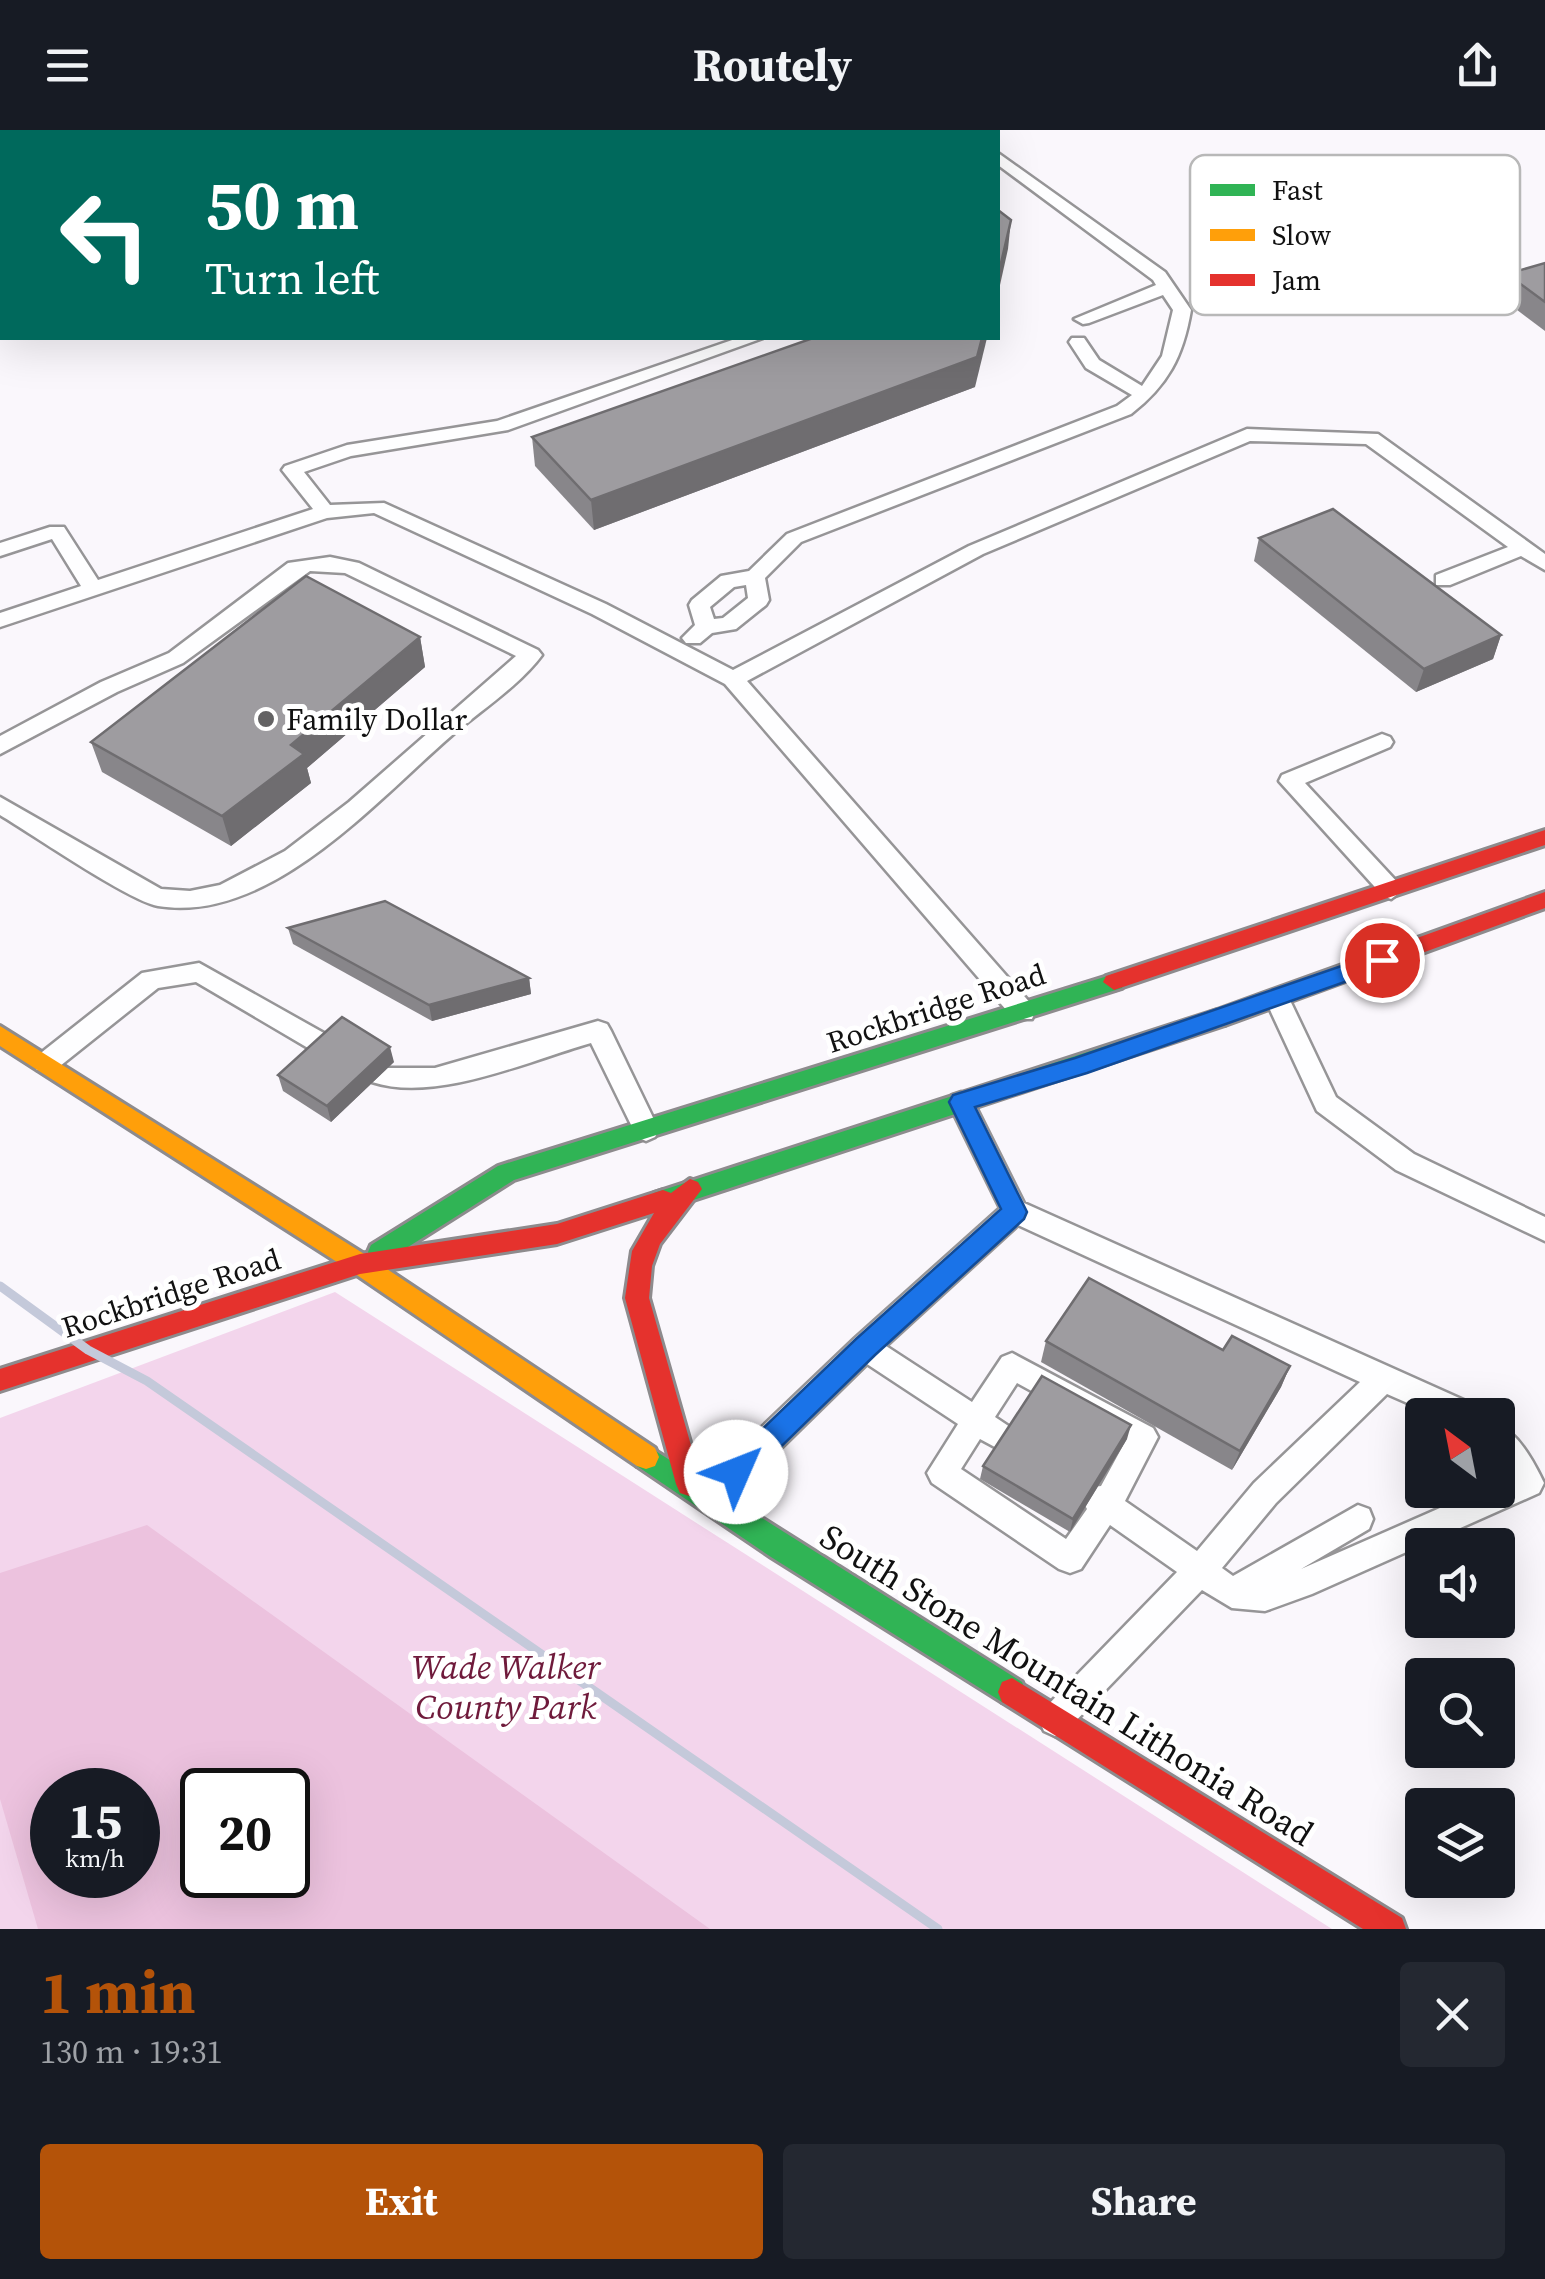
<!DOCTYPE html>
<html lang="en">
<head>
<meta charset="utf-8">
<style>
	:root { --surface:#171b24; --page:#242831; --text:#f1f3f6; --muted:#9ea1a6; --accent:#b45309 }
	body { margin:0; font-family:"Source Serif 4",serif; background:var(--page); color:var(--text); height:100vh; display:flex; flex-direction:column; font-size:38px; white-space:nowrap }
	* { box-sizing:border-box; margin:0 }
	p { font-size:32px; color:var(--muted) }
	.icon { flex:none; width:55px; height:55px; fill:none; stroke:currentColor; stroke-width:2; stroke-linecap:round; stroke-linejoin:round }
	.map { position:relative; height:1799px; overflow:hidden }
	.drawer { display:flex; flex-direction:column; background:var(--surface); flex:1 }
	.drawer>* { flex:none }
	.guide { position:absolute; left:0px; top:0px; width:1000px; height:210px; box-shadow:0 10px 40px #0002; background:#00695c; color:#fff; overflow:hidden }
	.needle { width:65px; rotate:328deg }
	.fabs { position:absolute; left:1405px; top:1268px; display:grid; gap:20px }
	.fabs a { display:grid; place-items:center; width:110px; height:110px; border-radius:10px; background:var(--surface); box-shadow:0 10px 40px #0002; font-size:50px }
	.speed { position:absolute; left:30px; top:1638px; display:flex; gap:20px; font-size:50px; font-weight:700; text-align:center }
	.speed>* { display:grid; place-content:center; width:130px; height:130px; border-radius:50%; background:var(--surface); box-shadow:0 10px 40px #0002; line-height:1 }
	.speed small { font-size:25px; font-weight:400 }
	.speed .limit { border:5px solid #111; border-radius:15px; background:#fff; color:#111 }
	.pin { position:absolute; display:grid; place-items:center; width:85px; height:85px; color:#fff; margin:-42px; border:5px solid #fff; border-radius:50%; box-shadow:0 2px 10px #0007 }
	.me { position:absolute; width:110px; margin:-55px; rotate:46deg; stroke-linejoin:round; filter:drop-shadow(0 0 8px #0008) }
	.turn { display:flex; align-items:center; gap:35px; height:210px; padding:0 40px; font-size:45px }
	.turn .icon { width:130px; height:130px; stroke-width:2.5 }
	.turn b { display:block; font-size:70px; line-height:85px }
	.round { display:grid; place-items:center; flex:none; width:105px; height:105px; border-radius:10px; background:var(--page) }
	.headline { display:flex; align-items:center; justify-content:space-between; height:170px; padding:0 40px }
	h1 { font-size:60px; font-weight:700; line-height:75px; color:var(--accent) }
	.action { display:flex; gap:20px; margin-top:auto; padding:20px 40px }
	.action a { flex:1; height:115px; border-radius:10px; background:var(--accent); color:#fff; font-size:40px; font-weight:700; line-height:115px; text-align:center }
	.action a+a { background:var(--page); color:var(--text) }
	header { display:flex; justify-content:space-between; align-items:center; height:130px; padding:0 40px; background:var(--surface); font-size:45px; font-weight:700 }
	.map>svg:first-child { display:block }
</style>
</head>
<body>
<header><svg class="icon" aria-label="menu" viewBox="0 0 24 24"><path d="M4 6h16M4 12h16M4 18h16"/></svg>Routely<svg class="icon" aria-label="share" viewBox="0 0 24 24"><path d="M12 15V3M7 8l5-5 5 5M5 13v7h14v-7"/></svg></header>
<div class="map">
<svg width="1545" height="1799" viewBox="0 0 1545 1799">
	<rect width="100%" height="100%" fill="#faf7fc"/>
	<path fill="#f3d5ec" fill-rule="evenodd" d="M335 1162 1332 1799H0V1288ZM52 1660H138V1745H52ZM202 1660H288V1745H202Z"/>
	<path fill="#ecc2de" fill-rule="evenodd" d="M147 1395 710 1799H38L0 1669V1443ZM52 1660H138V1745H52ZM202 1660H288V1745H202Z"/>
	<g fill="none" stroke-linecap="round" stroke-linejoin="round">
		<defs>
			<g id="lane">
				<path d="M649 0H667L668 2H651Z"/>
				<path d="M950 0H969L970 2H952Z"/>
				<path d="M998 23 1165 142 1191 180C1183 227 1168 255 1131 284L801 412 765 448 769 470 766 475 736 499 712 503 700 513H686L682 508 695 495 689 475 692 470 721 446 749 441 787 404 1117 276 1132 265 1086 238 1069 212 1072 208H1084L1099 230 1142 256 1162 226 1173 180 1163 165 1089 193 1083 194 1074 189 1156 155 1153 150 998 35ZM746 455 748 468 723 488 714 489 710 477 734 457Z"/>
				<path d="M738 208H763L508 300 351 326 304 342 330 375 384 373 606 474 733 540 969 416 1247 299 1378 304 1545 424V440L1521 426 1450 455H1436V445L1508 417 1366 314 1250 311 983 424 747 551 1032 875 1035 882 1032 889H1014L725 554 592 484 374 383 327 388 0 497V483L81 456 52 409 0 426V413L50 397H64L98 450 313 379 282 340 285 336 347 315 497 291Z"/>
				<path d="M330 427 359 433 538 520 542 525C519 556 480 581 451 606 375 672 269 794 158 776 129 771 32 704 0 685V667L161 759 190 761 220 755 285 721 349 672 516 526 345 443 310 441 183 533 117 562 0 624V606L101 552 169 523 288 433Z"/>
				<path d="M1382 604 1390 607 1393 612 1390 617 1305 653 1399 754 1403 760 1391 769 1383 766 1279 651 1282 645Z"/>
				<path d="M199 833 338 911 342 918 338 925H320L196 852 158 858 55 940H37L33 933 37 926 142 843Z"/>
				<path d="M1277 860 1286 862 1336 967 1414 1024 1545 1087V1111L1396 1040 1317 981 1265 869 1268 862Z"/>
				<path d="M598 891 607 894 611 901 659 1000 655 1007 646 1011 637 1007 591 913C528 931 436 973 372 952L368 945 372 938H435Z"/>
				<path d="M961 962 970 965 1024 1073 1477 1276 1481 1285H1435L1387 1264 1276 1373 1222 1438 1233 1446 1358 1375 1369 1379 1373 1389 1369 1399 1301 1439 1481 1360H1498V1353L1508 1348 1498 1332V1295C1518 1302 1535 1334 1544 1353L1539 1363 1312 1464 1265 1481 1232 1478 1202 1460 1066 1601 1055 1606 1044 1601 1039 1590 1044 1579 1177 1442 1110 1395 1081 1439 1070 1443 1059 1439 932 1353 927 1343 958 1294 867 1234 721 1377 710 1381 699 1377 695 1367 699 1357 855 1208 1000 1078 948 972 952 965ZM1018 1095 1360 1252 1254 1353 1197 1421 1125 1371 1158 1307 1153 1298 1012 1223 1002 1227 972 1272 886 1216ZM1017 1253 1125 1312 1101 1356 1085 1358 1081 1368 1087 1379 1066 1409 961 1339 980 1309 1006 1323 1016 1319 1021 1310 1016 1301 995 1287Z"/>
			</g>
			<g id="fast">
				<path d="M1114 844 1122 846 1125 852 1122 858 514 1050 389 1129 380 1132 371 1129 368 1122 371 1115 498 1036Z"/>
				<path d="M1217 880 1225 883 1228 889 1225 895 663 1080 654 1077 651 1070 654 1063 663 1060Z"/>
				<path d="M646 1315 1022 1552 1026 1562 1022 1572 1012 1576 1002 1572 771 1427 637 1336 633 1327 637 1318Z"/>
			</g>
			<path id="slow" d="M0 896 369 1127 655 1318 659 1327 655 1336 646 1339 637 1336 351 1141 0 916Z"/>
			<g id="jam">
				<path d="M1545 700V715L1114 860 1103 852 1106 846Z"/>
				<path d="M1545 762V778L1225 895H1209L1206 889 1209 883Z"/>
				<path d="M690 1049 698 1052 702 1059 660 1114 652 1136 649 1168 702 1354 698 1363 689 1366 680 1363 676 1354 625 1168 632 1121 654 1083 557 1114 360 1144 0 1261V1239L360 1124 557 1094 663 1060 671 1063Z"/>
				<path d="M1012 1548 1402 1788 1406 1799H1363L1002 1572 998 1562 1002 1552Z"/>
			</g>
		</defs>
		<use href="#lane" stroke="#969597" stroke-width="5"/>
		<use href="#fast" stroke="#8d8b8d" stroke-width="6"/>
		<use href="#slow" stroke="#8d8b8d" stroke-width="6"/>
		<use href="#jam" stroke="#8d8b8d" stroke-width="6"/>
		<use href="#lane" fill="#fefeff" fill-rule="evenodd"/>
		<use href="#fast" fill="#30b455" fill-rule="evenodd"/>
		<use href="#slow" fill="#ff9f0a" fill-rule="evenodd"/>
		<use href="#jam" fill="#e5322d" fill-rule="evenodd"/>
		<path stroke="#c4c9da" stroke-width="9" d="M0 1156 88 1220 147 1251 938 1799"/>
	</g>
	<g fill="#88868a">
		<path d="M721 0H888L892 2H724Z"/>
		<path d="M1350 111 1484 118 1479 133 1374 155 1346 127Z"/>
		<path d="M1545 133V201L1500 167 1507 144Z"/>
		<path d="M975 257 594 400 535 336 532 307Z"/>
		<path d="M1259 408 1501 505 1493 529 1416 562 1254 431Z"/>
		<path d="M420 507 425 537 307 638 311 653 231 716 102 642 91 612Z"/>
		<path d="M288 798 529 848 531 864 432 891 293 814Z"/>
		<path d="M394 932 331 992 283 961 278 945Z"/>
		<path d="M1046 1211 1223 1220 1290 1236 1281 1257 1232 1340 1041 1232Z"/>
		<path d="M1127 1309 1070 1402 980 1349 983 1336Z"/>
	</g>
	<g fill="#6f6d70">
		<path d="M1011 90 1008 119 998 164V146Z"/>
		<path d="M1484 118 1479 133 1374 155 1378 139Z"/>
		<path d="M982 208H987L975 257 594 400 591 370Z"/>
		<path d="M1501 505 1493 529 1416 562 1424 539Z"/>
		<path d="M420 507 425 537 307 638 311 653 231 716 222 686 291 615Z"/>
		<path d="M529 848 531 864 432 891 429 875Z"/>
		<path d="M390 917 394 932 331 992 327 976Z"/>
		<path d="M1290 1236 1281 1257 1232 1340 1240 1321Z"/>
		<path d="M1131 1295 1127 1309 1070 1402 1073 1389Z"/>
	</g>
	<g fill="#9e9ca0" stroke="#6f6d70" stroke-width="2.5">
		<path d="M756 0H888L892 2H760Z"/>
		<path d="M998 80 1011 90 998 146Z"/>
		<path d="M1545 133V172L1507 144Z"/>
		<path d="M813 208H982L977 227 591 370 532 307Z"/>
		<path d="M1333 379 1501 505 1424 539 1259 408Z"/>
		<path d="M306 446 420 507 291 615 304 624 222 686 91 612Z"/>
		<path d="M385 771 529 848 429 875 288 798Z"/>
		<path d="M342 887 390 917 327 976 278 945Z"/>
		<path d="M1089 1148 1223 1220 1232 1206 1290 1236 1240 1321 1046 1211Z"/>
		<path d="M1042 1246 1131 1295 1073 1389 983 1336Z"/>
	</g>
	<path fill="#1a73e8" stroke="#114b97" stroke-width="2.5" d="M1382 822 1390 824 1393 830 1390 836 1087 943 975 977 1027 1082 1024 1089 875 1225 746 1351 736 1354 727 1351 723 1342 727 1333 856 1209 1001 1079 949 972 953 965 1075 928Z"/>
	<circle fill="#636263" stroke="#fff" stroke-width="4" cx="266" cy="589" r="10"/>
	<g text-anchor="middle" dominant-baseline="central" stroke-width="10" stroke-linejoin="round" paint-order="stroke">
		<g font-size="30" fill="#111" stroke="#fff" text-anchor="start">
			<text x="286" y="589">Family Dollar</text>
		</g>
		<g font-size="30" fill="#111" stroke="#fff">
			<text transform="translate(936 878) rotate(-18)">Rockbridge Road</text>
			<text transform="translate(171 1163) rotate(-18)">Rockbridge Road</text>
		</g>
		<g font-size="35" font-style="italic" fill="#6f1a3b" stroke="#fff">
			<text x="506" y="1537">Wade Walker<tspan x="506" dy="40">County Park</tspan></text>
		</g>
		<g font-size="35" fill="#111" stroke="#fff">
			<text transform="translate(1067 1555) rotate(32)">South Stone Mountain Lithonia Road</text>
		</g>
	</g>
	<rect x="1190" y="25" width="330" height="160" rx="15" fill="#fff" stroke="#b8b8b8" stroke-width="2.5"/>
	<rect x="1210" y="54" width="45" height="12" fill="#30b455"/>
	<rect x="1210" y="99" width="45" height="12" fill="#ff9f0a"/>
	<rect x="1210" y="144" width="45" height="12" fill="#e5322d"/>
	<g font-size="28" fill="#111">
		<text x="1272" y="70">Fast</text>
		<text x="1272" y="115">Slow</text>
		<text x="1272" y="160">Jam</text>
	</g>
</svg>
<div class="fabs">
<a><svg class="needle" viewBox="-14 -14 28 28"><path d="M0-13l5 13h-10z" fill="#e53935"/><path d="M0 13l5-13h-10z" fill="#9ea1a6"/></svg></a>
<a><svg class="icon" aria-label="sound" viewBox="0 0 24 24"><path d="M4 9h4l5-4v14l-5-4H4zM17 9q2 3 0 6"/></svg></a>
<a><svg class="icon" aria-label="search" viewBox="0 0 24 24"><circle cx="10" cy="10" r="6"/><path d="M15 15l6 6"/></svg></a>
<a><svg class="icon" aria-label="layers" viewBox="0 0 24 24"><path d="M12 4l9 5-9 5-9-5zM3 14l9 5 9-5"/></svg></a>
</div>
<div class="speed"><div>15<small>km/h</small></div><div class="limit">20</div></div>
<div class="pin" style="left:1382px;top:830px;background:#d93025"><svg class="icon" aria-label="arrive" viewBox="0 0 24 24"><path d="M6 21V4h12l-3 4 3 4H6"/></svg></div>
<svg class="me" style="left:736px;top:1342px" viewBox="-20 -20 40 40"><circle r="19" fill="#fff"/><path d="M0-13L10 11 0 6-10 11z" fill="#1a73e8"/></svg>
<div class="guide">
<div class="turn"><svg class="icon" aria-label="left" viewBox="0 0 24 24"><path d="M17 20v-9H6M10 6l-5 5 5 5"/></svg><div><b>50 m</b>Turn left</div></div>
</div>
</div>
<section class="drawer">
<div class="headline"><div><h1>1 min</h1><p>130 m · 19:31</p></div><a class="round"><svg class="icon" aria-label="close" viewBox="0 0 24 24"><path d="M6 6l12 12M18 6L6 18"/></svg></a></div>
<div class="action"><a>Exit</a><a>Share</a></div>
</section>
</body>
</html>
